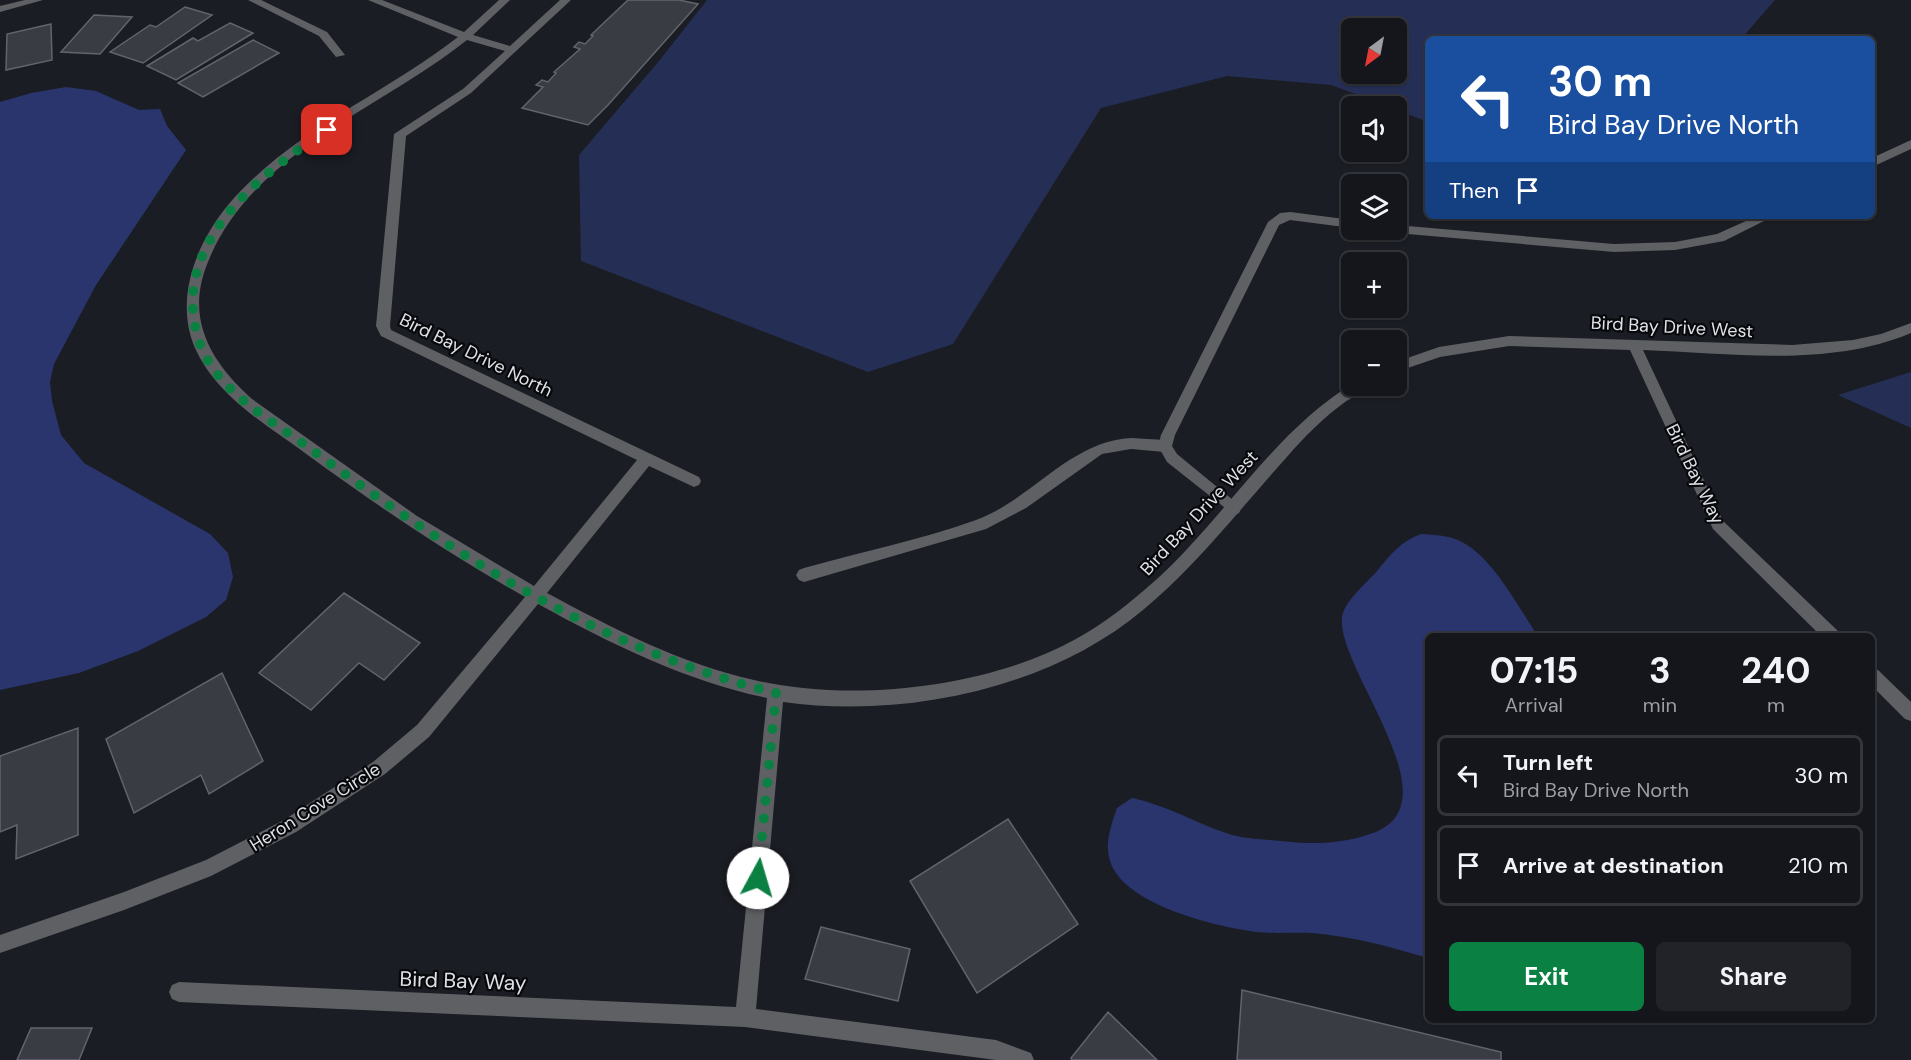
<!DOCTYPE html>
<html lang="en">
<head>
<meta charset="utf-8">
<style>
	:root { --surface:#14161b; --page:#212328; --text:#f1f3f6; --muted:#9d9fa3; --line:#33353a; --accent:#0b8043 }
	body { margin:0; font-family:"DM Sans",sans-serif; background:var(--page); color:var(--text); height:100vh; display:flex; flex-direction:column; font-size:22px; white-space:nowrap }
	* { box-sizing:border-box; margin:0 }
	p { font-size:20px; color:var(--muted) }
	.icon { flex:none; width:33px; height:33px; fill:none; stroke:currentColor; stroke-width:2; stroke-linecap:round; stroke-linejoin:round }
	.map { position:relative; flex:1; overflow:hidden }
	.details { position:absolute; left:1425px; top:633px; width:450px; height:390px; display:flex; flex-direction:column; background:var(--surface); border-radius:9px; box-shadow:0 2px 4px #0004,0 0 0 2px var(--line) }
	.details>* { flex:none }
	.guide { position:absolute; left:1425px; top:36px; width:450px; height:183px; border-radius:9px; box-shadow:0 2px 4px #0004,0 0 0 2px var(--line); background:#1a4fa0; color:#fff; overflow:hidden }
	.needle { width:39px; rotate:212deg }
	.fabs { position:absolute; left:1341px; top:18px; display:grid; gap:12px }
	.fabs a { display:grid; place-items:center; width:66px; height:66px; border-radius:9px; background:var(--surface); box-shadow:0 2px 4px #0004,0 0 0 2px var(--line); font-size:30px }
	.pin { position:absolute; display:grid; place-items:center; width:51px; height:51px; color:#fff; margin:-26px; border-radius:12px; box-shadow:0 3px 9px #0006 }
	.me { position:absolute; width:66px; margin:-33px; rotate:6deg; stroke-linejoin:round; filter:drop-shadow(0 0 4px #0008) }
	.turn { display:flex; align-items:center; gap:21px; height:126px; padding:0 24px; font-size:27px }
	.turn .icon { width:78px; height:78px; stroke-width:2.5 }
	.turn b { display:block; font-size:42px; line-height:51px }
	.then { display:flex; align-items:center; height:57px; padding:0 24px; background:#0003; gap:12px; font-size:22px }
	.eta { display:flex; justify-content:space-evenly; align-items:center; height:102px; text-align:center }
	.eta b { font-size:36px; font-weight:700; line-height:42px }
	.action { display:flex; gap:12px; margin-top:auto; padding:12px 24px }
	.action a { flex:1; height:69px; border-radius:9px; background:var(--accent); color:#fff; font-size:24px; font-weight:700; line-height:69px; text-align:center }
	.action a+a { background:var(--page); color:var(--text) }
	ul { padding:0; list-style:none }
	li { display:flex; align-items:center; gap:18px; height:81px; margin:0 12px 9px; padding:0 12px; border:3px solid var(--line); border-radius:9px }
	li div { flex:1 }
	li b { display:block; font-size:22px }
	li em { font-style:normal }
	.map>svg:first-child { display:block }
</style>
</head>
<body>
<div class="map">
<svg width="1911" height="1060" viewBox="0 0 1911 1060">
	<rect width="100%" height="100%" fill="#1b1d24"/>
	<g fill="#252e54" fill-rule="evenodd">
		<path d="M707 0H1775L1741 39H1428V122L1397 110 1396 106H1388L1331 85 1227 76 1101 108 953 344 868 372 581 261 579 155 659 61ZM1352 28H1396V74H1352Z"/>
		<path d="M1911 372V428L1838 395Z"/>
	</g>
	<g fill="#2a356d">
		<path d="M66 87 96 91 139 110 160 109 167 126 186 150 96 285 54 364 50 382 52 401 61 435 84 463 210 534 228 553 233 577 226 600 206 617 138 651 79 673 0 690V102L31 93Z"/>
		<path d="M1421 534C1434 535 1450 535 1462 542 1493 558 1518 607 1538 636H1428V958C1391 947 1351 936 1312 933 1294 932 1275 934 1257 932 1217 927 1118 904 1109 857 1105 841 1112 823 1117 808L1132 798C1166 805 1194 822 1226 833 1242 839 1263 839 1280 841 1313 845 1347 844 1378 831 1452 797 1336 668 1342 617 1345 600 1366 584 1377 571 1390 555 1401 541 1421 534Z"/>
	</g>
	<g fill="#3a3c44" stroke="#62646c" stroke-width="1.5">
		<path d="M628 0H679L698 4 608 105 588 125 522 108 543 87 536 85 542 80 548 82 556 73 554 72 580 49 574 47 579 42 585 44 593 36 591 35Z"/>
		<path d="M185 7 212 15 143 63 110 52 150 25 156 27Z"/>
		<path d="M94 15 132 17 100 54 61 52Z"/>
		<path d="M230 23 253 33 176 80 147 66 193 38 198 41Z"/>
		<path d="M51 24 52 60 6 70 7 34Z"/>
		<path d="M253 40 279 53 203 97 178 83Z"/>
		<path d="M344 593 420 643 384 680 359 663 311 710 259 673Z"/>
		<path d="M222 673 263 761 209 794 201 775 134 813 106 739Z"/>
		<path d="M78 728V835L16 859 17 825 0 832V756Z"/>
		<path d="M1008 819 1078 924 977 993 910 881Z"/>
		<path d="M821 927 910 949 898 1001 805 979Z"/>
		<path d="M1242 990 1501 1052V1060H1237Z"/>
		<path d="M1108 1012 1157 1060H1072L1071 1058Z"/>
		<path d="M31 1028H92L79 1060H17Z"/>
	</g>
	<g fill="none" stroke-linecap="round" stroke-linejoin="round">
		<g fill="#5f6064" fill-rule="evenodd">
			<path d="M1911 140V149L1872 167V158Z"/>
			<path d="M1290 212 1352 220V228L1290 220 1279 225 1175 435 1172 446 1177 454 1239 505 1241 509 1239 513 1234 515 1167 462 1158 446 1161 435 1268 222 1280 213Z"/>
			<path d="M1757 216H1774L1724 241 1675 250 1614 252 1396 233 1390 230H1396V225L1614 244 1675 242 1717 234Z"/>
		</g>
		<g fill="#5f6064" fill-rule="evenodd">
			<path d="M25 0H43L0 12V6Z"/>
			<path d="M248 0H261L327 32 345 55 336 57 319 36Z"/>
			<path d="M368 0H382L464 32 499 0H510L473 35 510 46 560 0H571L471 93 406 136 390 326 391 330 699 477 701 481 699 485 694 487 649 466 547 593C612 628 681 664 754 680 851 703 986 688 1074 640 1104 624 1131 602 1157 579 1225 517 1273 433 1352 384L1366 386C1362 393 1352 397 1345 402 1323 418 1304 437 1286 458 1239 510 1197 565 1143 610 1049 689 903 719 783 702L756 1009 996 1040 1031 1053 1034 1060H996L745 1027 179 1002 172 999 169 992 172 985 179 982 736 1007 767 698C686 681 611 644 538 604L429 737 385 774 296 832 211 876 124 910 0 953V935L124 892 206 860 284 820 373 762 417 725 525 597C450 555 379 507 309 456 267 425 217 397 195 348 174 299 196 244 228 205 290 132 383 95 458 37ZM467 40 505 51 463 89 394 134 376 326 381 336 637 460 534 586 417 516 252 399C212 363 186 321 206 267 248 154 379 110 467 40Z"/>
			<path d="M1911 323V333C1828 368 1731 353 1643 350L1723 521 1838 631 1840 636H1821L1713 529 1630 350 1509 346 1440 357 1396 372V362L1439 347 1509 336 1792 345 1853 340 1881 334Z"/>
			<path d="M1131 438 1165 440 1172 446 1165 452 1131 449 1102 454 1026 508 986 529 804 582 799 580 796 575 799 570 804 568C861 552 920 540 976 520 1031 500 1070 441 1131 438Z"/>
			<path d="M1872 668 1878 670 1911 702V721L1905 719 1872 686Z"/>
		</g>
	</g>
	<g fill="none" stroke-linecap="round" stroke-linejoin="round">
		<path stroke="#0b8043" stroke-width="10" stroke-dasharray="0 18" d="M327 130C259 175 170 244 198 338 213 389 268 418 308 447 449 552 603 651 776 693L758 878"/>
	</g>
	<g text-anchor="middle" dominant-baseline="central" stroke-width="4.5" stroke-linejoin="round" paint-order="stroke">
		<g font-size="18" fill="#e0e1e6" stroke="#07080b">
			<text transform="translate(1672 327) rotate(3)">Bird Bay Drive West</text>
			<text transform="translate(476 355) rotate(26)">Bird Bay Drive North</text>
			<text transform="translate(1695 474) rotate(64)">Bird Bay Way</text>
			<text transform="translate(1199 513) rotate(-47)">Bird Bay Drive West</text>
			<text transform="translate(315 807) rotate(-32)">Heron Cove Circle</text>
		</g>
		<g font-size="21" fill="#e0e1e6" stroke="#07080b">
			<text transform="translate(463 981) rotate(2)">Bird Bay Way</text>
		</g>
	</g>
</svg>
<div class="fabs">
<a><svg class="needle" viewBox="-14 -14 28 28"><path d="M0-13l5 13h-10z" fill="#e53935"/><path d="M0 13l5-13h-10z" fill="#9d9fa3"/></svg></a>
<a><svg class="icon" aria-label="sound" viewBox="0 0 24 24"><path d="M4 9h4l5-4v14l-5-4H4zM17 9q2 3 0 6"/></svg></a>
<a><svg class="icon" aria-label="layers" viewBox="0 0 24 24"><path d="M12 4l9 5-9 5-9-5zM3 14l9 5 9-5"/></svg></a>
<a>+</a>
<a>−</a>
</div>
<div class="pin" style="left:327px;top:130px;background:#d93025"><svg class="icon" aria-label="arrive" viewBox="0 0 24 24"><path d="M6 21V4h12l-3 4 3 4H6"/></svg></div>
<svg class="me" style="left:758px;top:878px" viewBox="-20 -20 40 40"><circle r="19" fill="#fff"/><path d="M0-13L10 11 0 6-10 11z" fill="#0b8043"/></svg>
<div class="guide">
<div class="turn"><svg class="icon" aria-label="left" viewBox="0 0 24 24"><path d="M17 20v-9H6M10 6l-5 5 5 5"/></svg><div><b>30 m</b>Bird Bay Drive North</div></div>
<div class="then">Then<svg class="icon" aria-label="arrive" viewBox="0 0 24 24"><path d="M6 21V4h12l-3 4 3 4H6"/></svg></div>
</div>
<section class="details">
<div class="eta">
<div><b>07:15</b><p>Arrival</p></div>
<div><b>3</b><p>min</p></div>
<div><b>240</b><p>m</p></div>
</div>
<ul>
<li><svg class="icon" aria-label="left" viewBox="0 0 24 24"><path d="M17 20v-9H6M10 6l-5 5 5 5"/></svg><div><b>Turn left</b><p>Bird Bay Drive North</p></div><em>30 m</em></li>
<li><svg class="icon" aria-label="arrive" viewBox="0 0 24 24"><path d="M6 21V4h12l-3 4 3 4H6"/></svg><div><b>Arrive at destination</b></div><em>210 m</em></li>
</ul>
<div class="action"><a>Exit</a><a>Share</a></div>
</section>
</div>
</body>
</html>
